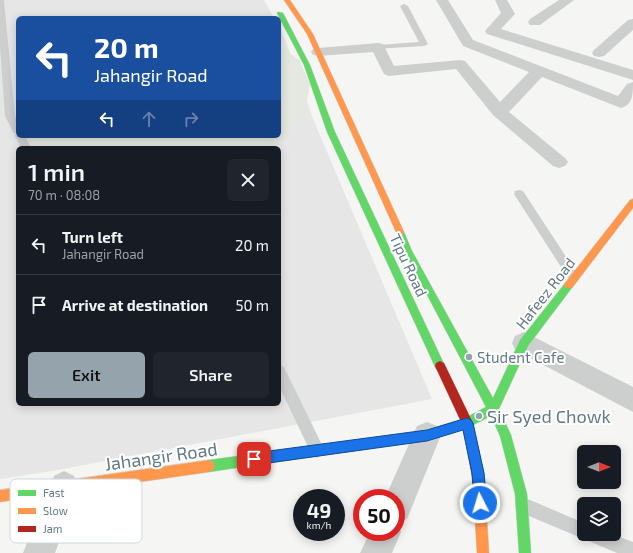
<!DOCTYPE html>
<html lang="en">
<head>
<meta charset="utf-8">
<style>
	:root { --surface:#171b24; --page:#20242c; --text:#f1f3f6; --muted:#9ea1a6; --line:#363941; --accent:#95a4ac }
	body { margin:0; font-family:"Exo 2",sans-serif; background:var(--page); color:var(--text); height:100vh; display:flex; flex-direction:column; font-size:15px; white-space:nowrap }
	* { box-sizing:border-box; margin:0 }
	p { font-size:13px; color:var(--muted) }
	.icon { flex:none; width:22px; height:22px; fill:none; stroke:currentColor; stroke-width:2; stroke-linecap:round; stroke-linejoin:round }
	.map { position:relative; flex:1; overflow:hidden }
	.panel { position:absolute; left:16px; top:146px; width:265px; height:260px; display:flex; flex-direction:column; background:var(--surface); border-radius:6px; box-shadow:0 2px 10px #0003 }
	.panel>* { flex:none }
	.banner { position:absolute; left:16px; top:16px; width:265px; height:122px; border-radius:6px; box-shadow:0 2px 10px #0003; background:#1a4fa0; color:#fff; overflow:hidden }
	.needle { width:26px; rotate:90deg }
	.buttons { position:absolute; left:577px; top:445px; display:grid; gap:8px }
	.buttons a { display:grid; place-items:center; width:44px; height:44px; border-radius:6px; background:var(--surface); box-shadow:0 2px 10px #0003; font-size:20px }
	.speed { position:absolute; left:293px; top:489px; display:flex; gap:8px; font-size:20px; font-weight:700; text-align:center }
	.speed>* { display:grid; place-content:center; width:52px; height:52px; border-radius:50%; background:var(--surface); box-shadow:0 2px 10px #0003; line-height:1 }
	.speed small { font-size:10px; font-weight:400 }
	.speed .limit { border:6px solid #d22; background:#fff; color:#111 }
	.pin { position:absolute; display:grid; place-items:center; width:34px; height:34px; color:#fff; margin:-17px; border-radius:8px; box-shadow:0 2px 6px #0006 }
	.me { position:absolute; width:44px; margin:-22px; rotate:355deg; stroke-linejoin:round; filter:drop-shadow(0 0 3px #0008) }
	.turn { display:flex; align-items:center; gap:14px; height:84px; padding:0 12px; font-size:18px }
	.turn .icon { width:52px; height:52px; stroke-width:2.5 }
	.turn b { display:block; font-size:28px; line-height:34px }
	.lanes { display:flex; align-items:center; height:38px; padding:0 12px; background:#0003; justify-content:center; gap:20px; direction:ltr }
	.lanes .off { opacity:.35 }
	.round { display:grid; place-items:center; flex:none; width:42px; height:42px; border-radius:6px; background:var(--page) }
	.summary { display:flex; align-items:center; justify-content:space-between; height:68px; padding:0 12px }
	h1 { font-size:24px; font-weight:600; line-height:30px }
	.primary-button { display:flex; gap:8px; margin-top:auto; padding:8px 12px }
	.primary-button a { flex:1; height:46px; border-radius:6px; background:var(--accent); color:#111; font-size:16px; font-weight:600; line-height:46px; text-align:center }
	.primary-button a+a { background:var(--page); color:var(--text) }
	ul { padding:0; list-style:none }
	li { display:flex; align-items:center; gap:12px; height:60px; padding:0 12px; border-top:1px solid var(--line) }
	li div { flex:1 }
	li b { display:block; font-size:15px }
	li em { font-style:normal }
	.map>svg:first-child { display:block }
</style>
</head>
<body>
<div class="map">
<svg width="633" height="553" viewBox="0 0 633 553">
	<rect width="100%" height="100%" fill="#f5f5f3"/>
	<path fill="#e5e6e5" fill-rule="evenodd" d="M0 0H264L274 18H18V136H279V27L285 39 313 119 432 399 52 471 0 479ZM18 148H279V404H18Z"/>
	<path fill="#e4e8e1" d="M279 45 299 60 310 84 305 112 283 140 270 148H39L31 136H279Z"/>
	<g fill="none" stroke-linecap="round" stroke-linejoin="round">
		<defs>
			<g id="fast">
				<path d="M278 12 283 13 310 65 335 132 445 366 444 369 440 371 436 369 327 132 304 65 277 13Z"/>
				<path d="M400 229 404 232 412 251 493 398 520 340 566 282H572L574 285 528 346 499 409 511 435 527 494 531 553H519L515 494 500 436 491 416 467 428 427 440 209 472 205 470 203 466 205 462 209 460 427 430 465 418 486 407 404 251 396 232Z"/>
			</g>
			<g id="slow">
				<path d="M284 0H290L313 34 404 232 403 234 400 235 396 232 307 34Z"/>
				<path d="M633 199V208L572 288H566L564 285 566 282 630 200Z"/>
				<path d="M209 460 213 462 215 466 213 470 209 472 0 502V490Z"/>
				<path d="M479 482 483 484 485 488 489 553H477L473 488 475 484Z"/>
			</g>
			<path id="jam" d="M440 361 444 363 473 423 484 473 485 488 483 492 479 494 475 492 462 424 435 366 436 363Z"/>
		</defs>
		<use href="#fast" stroke="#d0d2d3" stroke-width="1"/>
		<use href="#slow" stroke="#d0d2d3" stroke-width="1"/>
		<use href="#jam" stroke="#d0d2d3" stroke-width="1"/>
		<g fill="#cdcece" fill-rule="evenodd">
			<path d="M0 0H4L15 116 18 123V136H25L31 148H21L15 136 16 134 13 132 5 116 0 46Z"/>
			<path d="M404 4 408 6 428 44 424 46 375 49V45H378L419 42 400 6Z"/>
			<path d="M519 190 523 191 578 275 580 278 578 281 574 283 570 281 514 194 515 191Z"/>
			<path d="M279 365 284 367 322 445 325 450 322 455 317 458 312 455 279 386Z"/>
			<path d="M523 497 584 523V534H612L633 542V553H617L517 511 515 505 517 499Z"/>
		</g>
		<g fill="#cdcece" fill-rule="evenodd">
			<path d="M436 0H448L473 40 618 96 627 84 633 82C633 94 633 105 621 108L542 77 509 112 565 158 568 162 565 166 559 168 553 166 493 115 456 69 389 76 384 74 373 52 318 56 313 55 311 52 313 49 318 48 378 43 383 44 394 66 460 60 465 61 500 102 529 72 463 46Z"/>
			<path d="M495 0H507L515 14 501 29 633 70V80L487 34 485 31 501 13Z"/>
			<path d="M559 0H574L540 25H530L528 22 530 19Z"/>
			<path d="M633 19V30L604 56 599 57 594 56 592 53 594 50 628 20Z"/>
			<path d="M524 332 633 387V412L515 350 512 343 515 336Z"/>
			<path d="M427 422 437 426 441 435 407 519 397 522 401 532 392 553H360L370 532H396V498H385L417 426Z"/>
			<path d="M64 471 74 476 79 486 55 553H23L54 476Z"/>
		</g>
		<use href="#fast" fill="#63d668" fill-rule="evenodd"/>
		<use href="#slow" fill="#ff974d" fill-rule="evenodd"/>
		<use href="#jam" fill="#b3261e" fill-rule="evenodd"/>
	</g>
	<path fill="#1a73e8" stroke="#114b97" d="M467 418 471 420 473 423 484 473 487 503 485 507 480 509 476 507 474 503 472 473 463 430 427 441 254 465 250 463 248 459 250 455 254 453 427 430Z"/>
	<g fill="#95a4ac" stroke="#fff" stroke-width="1.5">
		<circle cx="469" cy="357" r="4"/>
		<circle cx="479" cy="416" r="4"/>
	</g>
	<g text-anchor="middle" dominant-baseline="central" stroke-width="4" stroke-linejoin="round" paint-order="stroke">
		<g font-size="15" fill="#627986" stroke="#fff">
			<text transform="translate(409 265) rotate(65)">Tipu Road</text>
			<text transform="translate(545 293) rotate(-52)">Hafeez Road</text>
		</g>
		<g font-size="15" fill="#627986" stroke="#fff" text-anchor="start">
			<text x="477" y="357">Student Cafe</text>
		</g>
		<g font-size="18" fill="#627986" stroke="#fff" text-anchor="start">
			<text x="487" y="416">Sir Syed Chowk</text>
		</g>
		<g font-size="18" fill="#627986" stroke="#fff">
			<text transform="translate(161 456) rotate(-8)">Jahangir Road</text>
		</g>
	</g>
	<rect x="10" y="479" width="132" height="64" rx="6" fill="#fff" stroke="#d0d7db" stroke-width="1"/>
	<rect x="18" y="490" width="18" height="6" fill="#63d668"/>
	<rect x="18" y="508" width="18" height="6" fill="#ff974d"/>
	<rect x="18" y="526" width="18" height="6" fill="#b3261e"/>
	<g font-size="11" fill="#627986">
		<text x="43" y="497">Fast</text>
		<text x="43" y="515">Slow</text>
		<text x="43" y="533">Jam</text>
	</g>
</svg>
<div class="buttons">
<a><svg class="needle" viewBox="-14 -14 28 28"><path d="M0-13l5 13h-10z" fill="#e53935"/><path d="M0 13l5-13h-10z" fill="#9ea1a6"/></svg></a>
<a><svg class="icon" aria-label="layers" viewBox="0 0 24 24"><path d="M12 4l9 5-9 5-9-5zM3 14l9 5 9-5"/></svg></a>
</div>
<div class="speed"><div>49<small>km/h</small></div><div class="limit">50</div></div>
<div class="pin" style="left:254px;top:459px;background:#d93025"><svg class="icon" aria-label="arrive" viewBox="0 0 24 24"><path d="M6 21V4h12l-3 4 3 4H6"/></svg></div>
<svg class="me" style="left:480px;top:503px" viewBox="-20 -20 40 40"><circle r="17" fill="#1a73e8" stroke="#fff" stroke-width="3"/><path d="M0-11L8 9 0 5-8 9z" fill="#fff"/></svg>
<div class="banner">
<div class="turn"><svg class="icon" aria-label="left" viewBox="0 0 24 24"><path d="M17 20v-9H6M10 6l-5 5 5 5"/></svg><div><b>20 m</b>Jahangir Road</div></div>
<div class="lanes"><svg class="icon" aria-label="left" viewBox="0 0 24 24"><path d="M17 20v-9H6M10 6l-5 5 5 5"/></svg><svg class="icon off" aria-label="ahead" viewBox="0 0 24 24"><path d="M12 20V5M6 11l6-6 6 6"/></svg><svg class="icon off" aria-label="right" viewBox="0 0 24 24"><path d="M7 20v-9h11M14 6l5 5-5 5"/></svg></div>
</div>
<section class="panel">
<div class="summary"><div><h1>1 min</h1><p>70 m · 08:08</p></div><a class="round"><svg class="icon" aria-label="close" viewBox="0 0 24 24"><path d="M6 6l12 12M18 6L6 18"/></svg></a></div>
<ul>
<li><svg class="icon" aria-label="left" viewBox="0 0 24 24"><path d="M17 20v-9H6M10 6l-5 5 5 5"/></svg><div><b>Turn left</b><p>Jahangir Road</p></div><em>20 m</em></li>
<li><svg class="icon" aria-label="arrive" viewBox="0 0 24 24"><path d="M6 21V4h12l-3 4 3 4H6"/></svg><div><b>Arrive at destination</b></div><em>50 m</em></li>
</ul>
<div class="primary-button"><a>Exit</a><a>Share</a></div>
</section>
</div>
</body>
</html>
